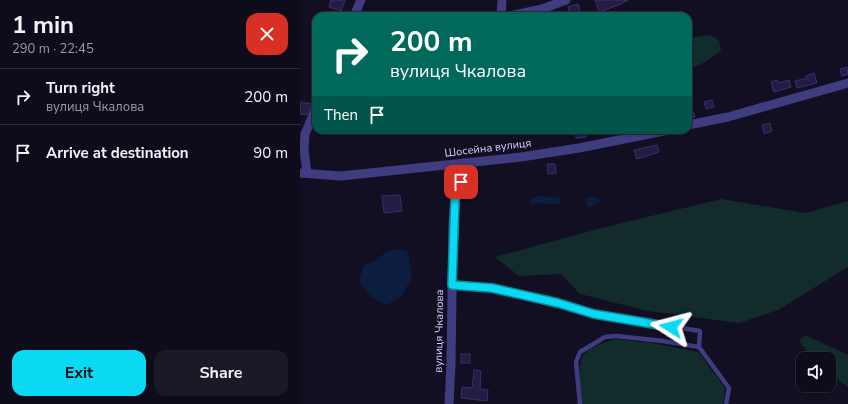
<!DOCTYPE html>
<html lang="en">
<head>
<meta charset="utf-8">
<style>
	:root { --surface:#0e0b1a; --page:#1c1927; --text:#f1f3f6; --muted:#9b9ba2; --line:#2e2b39; --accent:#09d9f2 }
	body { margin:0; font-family:"Nunito Sans",sans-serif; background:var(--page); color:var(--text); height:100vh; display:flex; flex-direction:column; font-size:15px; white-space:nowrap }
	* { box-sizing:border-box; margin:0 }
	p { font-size:13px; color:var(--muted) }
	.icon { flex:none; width:22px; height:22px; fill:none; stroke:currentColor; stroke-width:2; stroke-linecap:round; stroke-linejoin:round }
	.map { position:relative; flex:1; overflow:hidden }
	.side { display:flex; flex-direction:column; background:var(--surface); width:300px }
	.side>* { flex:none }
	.hud { position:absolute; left:12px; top:12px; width:380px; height:122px; border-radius:12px; box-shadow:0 1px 3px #0004,0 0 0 1px var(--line); background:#00695c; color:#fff; overflow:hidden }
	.tools { position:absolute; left:496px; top:352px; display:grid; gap:8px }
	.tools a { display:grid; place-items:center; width:40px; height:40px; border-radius:8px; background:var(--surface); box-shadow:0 1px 3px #0004,0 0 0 1px var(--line); font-size:20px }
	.pin { position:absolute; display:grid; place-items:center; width:34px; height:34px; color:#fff; margin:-17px; border-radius:8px; box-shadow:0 2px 6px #0006 }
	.me { position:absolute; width:44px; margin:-22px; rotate:279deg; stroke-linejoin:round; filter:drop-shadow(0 0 3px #0008) }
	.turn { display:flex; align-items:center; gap:14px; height:84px; padding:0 12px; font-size:18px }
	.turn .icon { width:52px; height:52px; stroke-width:2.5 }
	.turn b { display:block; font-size:28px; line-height:34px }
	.then { display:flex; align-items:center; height:38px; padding:0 12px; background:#0003; gap:8px; font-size:15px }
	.round { display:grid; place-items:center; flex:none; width:42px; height:42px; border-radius:12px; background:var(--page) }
	.headline { display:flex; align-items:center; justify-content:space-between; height:68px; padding:0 12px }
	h1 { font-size:24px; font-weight:700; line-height:30px }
	.primary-button { display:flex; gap:8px; margin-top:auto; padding:8px 12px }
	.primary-button a { flex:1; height:46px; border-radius:12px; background:var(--accent); color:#111; font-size:16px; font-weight:700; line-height:46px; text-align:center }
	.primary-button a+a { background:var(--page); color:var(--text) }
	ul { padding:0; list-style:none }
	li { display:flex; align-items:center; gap:12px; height:56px; padding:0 12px; border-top:1px solid var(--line) }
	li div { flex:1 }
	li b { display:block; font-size:15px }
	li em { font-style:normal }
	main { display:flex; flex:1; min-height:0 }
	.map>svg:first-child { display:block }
</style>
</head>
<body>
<main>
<section class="side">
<div class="headline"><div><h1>1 min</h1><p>290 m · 22:45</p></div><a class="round" style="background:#d93025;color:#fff"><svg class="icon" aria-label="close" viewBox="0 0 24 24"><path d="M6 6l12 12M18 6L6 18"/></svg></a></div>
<ul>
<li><svg class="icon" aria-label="right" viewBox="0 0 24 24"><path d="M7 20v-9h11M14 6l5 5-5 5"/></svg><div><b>Turn right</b><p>вулиця Чкалова</p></div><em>200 m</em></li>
<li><svg class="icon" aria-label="arrive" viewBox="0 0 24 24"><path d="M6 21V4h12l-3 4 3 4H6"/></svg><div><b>Arrive at destination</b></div><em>90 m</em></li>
</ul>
<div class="primary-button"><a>Exit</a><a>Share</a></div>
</section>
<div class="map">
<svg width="548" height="404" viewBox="0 0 548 404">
	<rect width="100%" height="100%" fill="#120f23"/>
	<g fill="#122c2c">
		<path d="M409 35 419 40 421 51 403 63 388 70V38Z"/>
		<path d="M421 199 505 213 548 201V267L478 310 439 323 348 311 280 294 261 274 219 276 195 257 302 228Z"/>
		<path d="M505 335 548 355V387L529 374V359H514L499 341Z"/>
		<path d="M315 339 351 343 394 351 399 353 425 388 423 404H282C280 394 277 360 284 354 292 346 305 342 315 339Z"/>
	</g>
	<g fill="#0c1e3f">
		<path d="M241 196 261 198 260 204 229 203 233 198Z"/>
		<path d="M293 197 301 200 292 207 287 206 285 200 287 198Z"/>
		<path d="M97 249 108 252 112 278 101 296 87 305C73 299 67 294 59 281L64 265 79 259 85 252Z"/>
	</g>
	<g fill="#241c43" stroke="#3c2e6e">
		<path d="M31 0H45L41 11 29 7Z"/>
		<path d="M295 0H328L316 6 299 12Z"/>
		<path d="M278 4 281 14 271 16 268 7Z"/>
		<path d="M547 67 548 74 542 76 540 69Z"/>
		<path d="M514 73 517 83 497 88 495 81 507 78 506 76Z"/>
		<path d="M477 80 478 83 489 80 491 87 474 92 471 82Z"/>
		<path d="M412 100 414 107 406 109 404 102Z"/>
		<path d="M1 102 12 104 7 115 0 114Z"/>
		<path d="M393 111 395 117 388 119V113Z"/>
		<path d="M470 123 472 131 464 134 462 125Z"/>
		<path d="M275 130H285L286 137 276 138Z"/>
		<path d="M357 145 359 152 337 159 334 150Z"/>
		<path d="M247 164H255L256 173 248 174Z"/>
		<path d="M100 195 102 211 84 213 82 196Z"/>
		<rect x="161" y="354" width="9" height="9"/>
		<path d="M174 370 181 371 180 389 188 390 187 401 161 398 162 387 172 388Z"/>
	</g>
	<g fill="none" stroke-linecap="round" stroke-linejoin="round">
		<g stroke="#3f3c80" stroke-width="4.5">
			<path d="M152 285 192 288 258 303 293 314 400 331 399 347 429 388 426 404"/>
			<path d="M280 404 276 362 280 352 305 337 316 336 363 341 399 347"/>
		</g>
		<g stroke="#3f3c80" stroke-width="9">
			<path d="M54 16 61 0"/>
			<path d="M201 16 202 0"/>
			<path d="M210 16 242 9 266 0"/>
			<path d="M388 125 428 117 548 83"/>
			<path d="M0 173 41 176 221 157 279 148 369 130"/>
			<path d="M7 173 4 150 5 134 16 108"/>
			<path d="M149 404 151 364 153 222 155 200 165 163"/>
		</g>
	</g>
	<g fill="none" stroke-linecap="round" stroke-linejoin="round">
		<defs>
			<path id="route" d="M161 182 155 200 152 285 192 288 258 303 294 314 371 327"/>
		</defs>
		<use href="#route" stroke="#068d9d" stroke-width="10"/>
		<use href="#route" stroke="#09d9f2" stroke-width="7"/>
	</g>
	<g text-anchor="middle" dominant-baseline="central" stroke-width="4" stroke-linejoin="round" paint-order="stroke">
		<g font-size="11" fill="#d7d2fd" stroke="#120f23">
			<text transform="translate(188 148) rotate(-7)">Шосейна вулиця</text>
			<text transform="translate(139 331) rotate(-89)">вулиця Чкалова</text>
		</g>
	</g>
</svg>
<div class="tools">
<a><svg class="icon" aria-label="sound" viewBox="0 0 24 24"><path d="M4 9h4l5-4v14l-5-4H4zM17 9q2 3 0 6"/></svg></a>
</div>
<div class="pin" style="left:161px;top:182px;background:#d93025"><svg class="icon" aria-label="arrive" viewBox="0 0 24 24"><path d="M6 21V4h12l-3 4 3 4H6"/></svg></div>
<svg class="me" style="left:371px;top:327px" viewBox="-20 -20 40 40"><path d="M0-17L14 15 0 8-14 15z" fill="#09d9f2" stroke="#fff" stroke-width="4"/></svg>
<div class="hud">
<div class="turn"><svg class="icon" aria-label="right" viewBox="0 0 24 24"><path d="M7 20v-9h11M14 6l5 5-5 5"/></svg><div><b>200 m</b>вулиця Чкалова</div></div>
<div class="then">Then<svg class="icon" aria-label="arrive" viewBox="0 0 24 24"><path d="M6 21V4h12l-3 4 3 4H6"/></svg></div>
</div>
</div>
</main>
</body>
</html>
